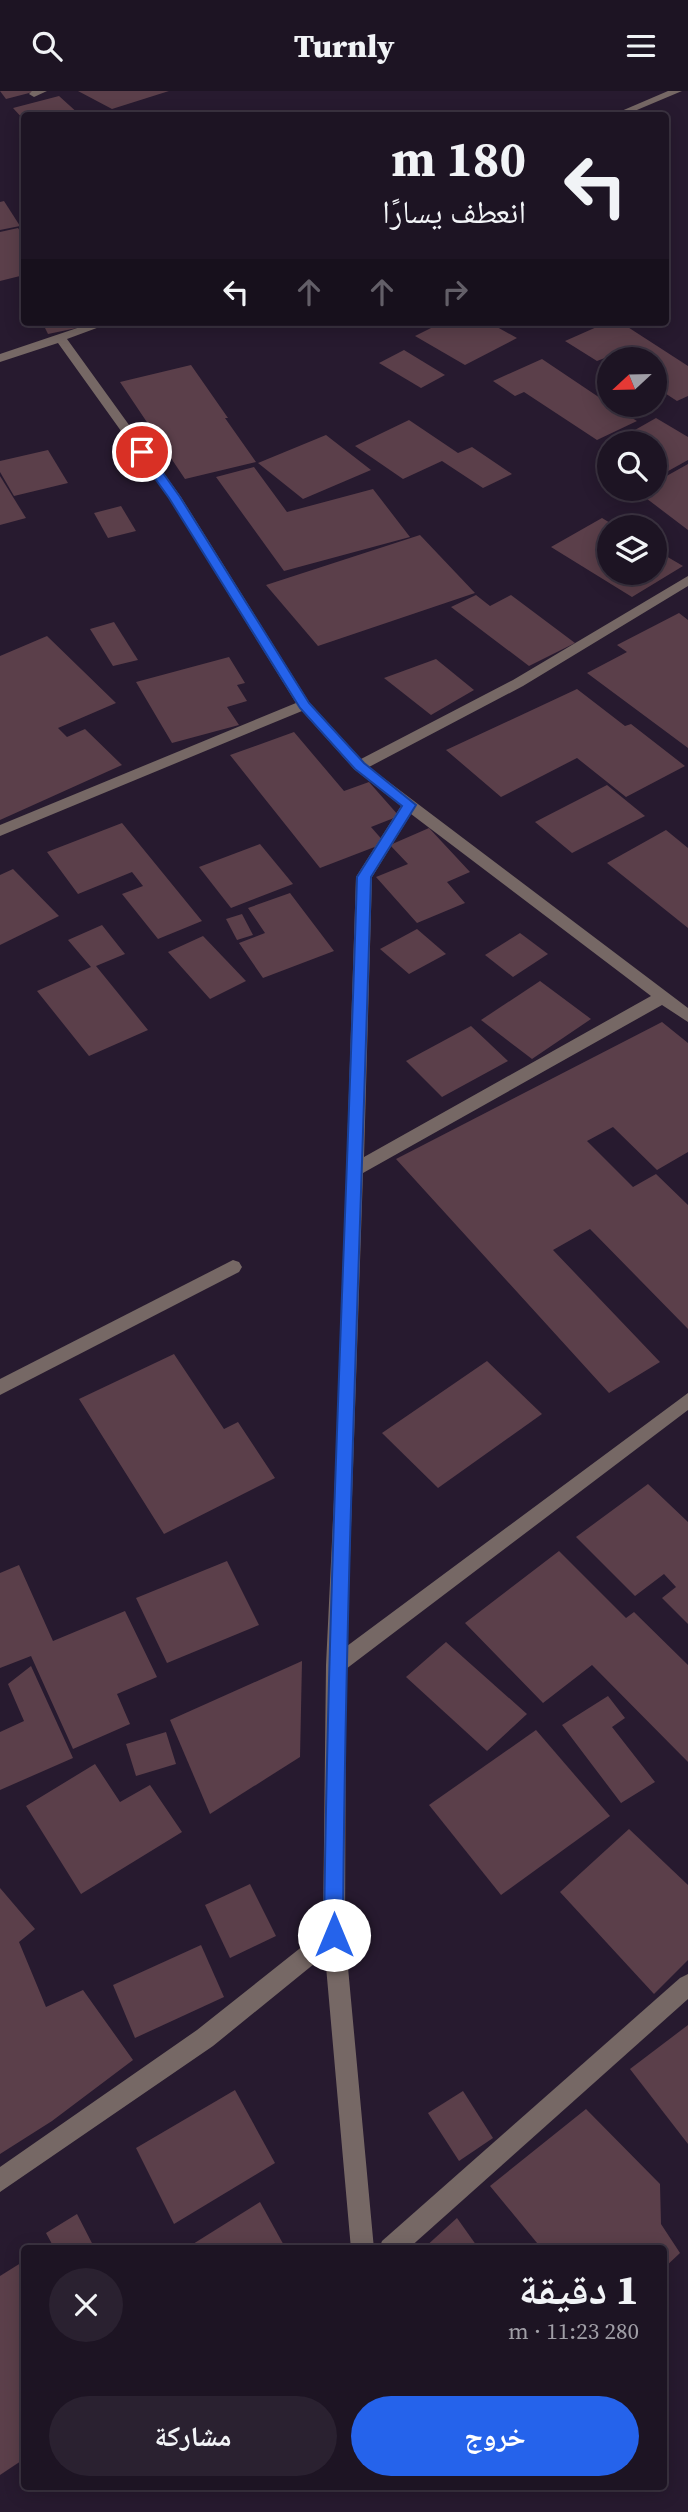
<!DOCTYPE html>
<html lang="ar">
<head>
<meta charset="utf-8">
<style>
	:root { --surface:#1d1423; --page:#2a2130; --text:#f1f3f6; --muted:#a09ea6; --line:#3b3341; --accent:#2563eb }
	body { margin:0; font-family:"Source Serif 4","Noto Naskh Arabic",serif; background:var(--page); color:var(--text); direction:rtl; height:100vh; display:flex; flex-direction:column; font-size:26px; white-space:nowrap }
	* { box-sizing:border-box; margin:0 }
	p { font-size:23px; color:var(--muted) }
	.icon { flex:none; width:38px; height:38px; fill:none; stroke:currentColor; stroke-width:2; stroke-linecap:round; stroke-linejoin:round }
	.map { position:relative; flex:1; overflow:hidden; direction:ltr }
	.drawer { position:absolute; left:21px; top:2154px; width:646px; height:245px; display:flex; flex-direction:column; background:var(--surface); border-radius:7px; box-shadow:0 4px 18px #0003,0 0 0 2px var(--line); direction:rtl }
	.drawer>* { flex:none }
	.top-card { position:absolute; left:21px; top:21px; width:648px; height:214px; border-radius:7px; box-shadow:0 4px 18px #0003,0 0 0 2px var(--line); direction:rtl; background:#1d1423; color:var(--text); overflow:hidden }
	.needle { width:46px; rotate:248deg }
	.fabs { position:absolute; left:597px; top:256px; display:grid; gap:14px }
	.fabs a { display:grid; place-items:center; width:70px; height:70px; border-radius:50%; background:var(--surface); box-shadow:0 4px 18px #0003,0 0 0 2px var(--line); font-size:35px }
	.pin { position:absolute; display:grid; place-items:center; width:60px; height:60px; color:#fff; margin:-30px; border:4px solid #fff; border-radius:50%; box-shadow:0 2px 7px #0007 }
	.me { position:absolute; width:77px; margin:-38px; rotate:0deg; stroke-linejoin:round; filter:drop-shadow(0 0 5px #0008) }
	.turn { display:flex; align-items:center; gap:24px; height:147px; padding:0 28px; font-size:32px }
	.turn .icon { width:91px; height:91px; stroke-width:2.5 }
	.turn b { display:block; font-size:49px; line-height:60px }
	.lanes { display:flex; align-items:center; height:66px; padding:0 28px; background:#0003; justify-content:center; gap:35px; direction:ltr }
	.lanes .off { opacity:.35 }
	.round { display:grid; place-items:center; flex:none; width:74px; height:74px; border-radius:37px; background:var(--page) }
	.headline { display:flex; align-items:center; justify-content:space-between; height:119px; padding:0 28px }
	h1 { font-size:42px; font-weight:800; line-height:52px }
	.cta { display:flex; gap:14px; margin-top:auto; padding:14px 28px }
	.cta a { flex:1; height:80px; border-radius:42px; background:var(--accent); color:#fff; font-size:28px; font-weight:800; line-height:80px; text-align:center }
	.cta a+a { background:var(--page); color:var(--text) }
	header { display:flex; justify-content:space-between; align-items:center; height:91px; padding:0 28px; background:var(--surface); font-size:32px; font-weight:800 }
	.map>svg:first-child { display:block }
</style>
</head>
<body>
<header><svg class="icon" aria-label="menu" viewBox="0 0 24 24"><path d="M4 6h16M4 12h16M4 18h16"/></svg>Turnly<svg class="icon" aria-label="search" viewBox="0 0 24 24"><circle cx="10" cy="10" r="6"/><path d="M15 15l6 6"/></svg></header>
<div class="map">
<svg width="688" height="2421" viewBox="0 0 688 2421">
	<rect width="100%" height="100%" fill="#271a2f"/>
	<g fill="#5b3f4a">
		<path d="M0 0H33V1L6 8Z"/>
		<path d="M78 0H169L112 18Z"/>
		<path d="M59 5 80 24H24V29L13 17Z"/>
		<path d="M4 110 20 135 0 139V111Z"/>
		<path d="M18 137 24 146V184L0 190V141Z"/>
		<path d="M42 231H95L96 233 48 243Z"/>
		<path d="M443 231H488L517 247 465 274 415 245Z"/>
		<path d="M608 231H620L688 275V305L677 310 654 295V268H614L610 265 597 270 565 250Z"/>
		<path d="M404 259 445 284 421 297 379 272Z"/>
		<path d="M542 268 609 313 637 330 597 349 524 301 515 305 493 290Z"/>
		<path d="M191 274 228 327H225L256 371 185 388 120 291Z"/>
		<path d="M656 327 688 346V369L661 384 654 380V352H612Z"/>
		<path d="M409 329 458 362 472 356 512 383 483 397 442 370 403 388 355 355Z"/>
		<path d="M326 344 371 379 303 408 258 372Z"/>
		<path d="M48 359 68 392 14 405 0 381V370Z"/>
		<path d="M688 373V439L638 401 654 397V392Z"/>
		<path d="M254 376 287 421 373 398 410 446 284 480 216 386Z"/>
		<path d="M0 385 26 427 0 434Z"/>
		<path d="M121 415 136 440 108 447 94 422Z"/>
		<path d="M602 427 617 436H609V481H654V458L683 475 632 506 551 456Z"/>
		<path d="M420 444 475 502 318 555 266 494Z"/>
		<path d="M476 504 490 515 511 504 575 552 529 575 451 516Z"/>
		<path d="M679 522 688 529V657L587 582 627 561 617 554Z"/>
		<path d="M114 531 138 569 113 575 90 538Z"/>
		<path d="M47 545 116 612 58 637 67 646 85 638 122 674 0 729V565Z"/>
		<path d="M229 566 245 592 237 594 247 610 227 616 239 634 172 652 136 591Z"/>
		<path d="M436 568 474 599 431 624 384 587Z"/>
		<path d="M577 598 625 635 631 633 685 675 626 706 577 667 501 706 446 659Z"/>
		<path d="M294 641 344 700 369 691 399 725 371 736 385 752 320 777 230 664Z"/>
		<path d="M607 694 645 725 572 762 535 731Z"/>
		<path d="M122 732 202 830 158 848 122 803 143 795 132 781 78 803 47 761Z"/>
		<path d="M429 737 470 781 447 791 465 812 417 832 376 786 408 773 390 754Z"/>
		<path d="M666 739 688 757V837L607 772Z"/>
		<path d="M260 753 293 793 231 817 199 776Z"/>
		<path d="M13 778 59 825 0 854V784Z"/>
		<path d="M290 802 334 860 263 887 239 852 265 842 248 817Z"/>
		<path d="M242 823 253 844 237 849 226 828Z"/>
		<path d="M102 834 125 863 96 875 148 939 89 965 37 900 91 876 68 849Z"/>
		<path d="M417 838 446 863 409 883 380 858Z"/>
		<path d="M520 842 548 863 513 886 485 864Z"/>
		<path d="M203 845 246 890 210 908 168 861Z"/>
		<path d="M540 890 591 928 532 968 481 929Z"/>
		<path d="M662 931 688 952V1061L657 1079 613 1036 587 1050 633 1096 656 1083 688 1114V1238L590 1138 553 1159 660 1271 609 1302 396 1068Z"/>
		<path d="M471 935 508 970 442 1006 406 970Z"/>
		<path d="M174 1263 224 1338 238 1331 275 1387 164 1443 79 1308Z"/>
		<path d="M487 1270 542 1323 438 1397 382 1342Z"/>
		<path d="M648 1393 688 1431V1533L662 1507 676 1496 664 1483 635 1505 576 1446Z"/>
		<path d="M559 1460 626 1527 634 1521 688 1574V1671L592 1574 543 1612 465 1532Z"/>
		<path d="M227 1470 259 1534 167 1572 136 1507Z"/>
		<path d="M19 1474 53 1550 125 1520 157 1586 117 1603 130 1633 73 1658 31 1565 0 1577V1482Z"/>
		<path d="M446 1551 527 1623 487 1660 406 1586Z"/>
		<path d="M302 1570 300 1666 210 1723 170 1629Z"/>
		<path d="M31 1575 73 1667 0 1699V1641L24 1630 8 1593Z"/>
		<path d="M608 1605 625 1627 612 1636 655 1691 621 1712 562 1634Z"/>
		<path d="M536 1639 610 1725 501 1804 429 1714Z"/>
		<path d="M166 1641 176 1673 136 1685 126 1653Z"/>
		<path d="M95 1673 120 1711 150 1694 182 1741 81 1803 26 1715Z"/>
		<path d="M629 1738 688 1794V1869L654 1903 560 1801Z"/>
		<path d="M250 1793 276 1845 230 1867 205 1814Z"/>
		<path d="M0 1797 35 1838 19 1851 46 1916 83 1899 133 1969 52 2030 0 2063Z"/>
		<path d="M201 1854 224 1906 135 1947 113 1894Z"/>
		<path d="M688 1934V2053L630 1978Z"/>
		<path d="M235 1999 275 2072 174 2133 136 2057Z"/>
		<path d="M463 2000 493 2047 459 2070 428 2022Z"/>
		<path d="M586 2018 660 2093 661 2133 680 2162 663 2178V2158H542L490 2095Z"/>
		<path d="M260 2111 286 2158H185Z"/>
		<path d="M77 2123 95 2158H44L52 2153 46 2142Z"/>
		<path d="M457 2127 479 2158H423Z"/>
		<path d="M24 2170V2368L0 2384V2185Z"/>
	</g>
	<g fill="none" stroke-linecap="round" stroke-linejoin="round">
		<g fill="#766865" fill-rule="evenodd">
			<path d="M32 0H47L34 6 29 3Z"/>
			<path d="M668 0H682L625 24H612Z"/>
			<path d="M95 231H113L67 248 181 406 309 611 361 668 513 589 688 485V495L523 595 369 676 688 917V931L662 914 363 1082 347 1555 688 1302V1319L346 1578 345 1844 374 2158H351L325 1864 213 1955 0 2101V2076L197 1939 323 1839 326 1574 339 1305 356 786 401 715 354 678 302 620 0 745V734L296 612 169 407 58 252 0 271V263ZM411 723 651 905 364 1066 372 786Z"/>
			<path d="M233 1169 239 1171 242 1176 239 1181 0 1304V1288Z"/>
			<path d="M688 1883V1908L408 2158H379L382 2150 680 1887Z"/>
		</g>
	</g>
	<path fill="#2563eb" stroke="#184099" stroke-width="2" d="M138 358H146L180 406 309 612 364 672 416 714 371 786C361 1139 345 1491 343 1844L341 1850 334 1853 327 1850 324 1844C328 1491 346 1139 357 786L402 715 355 678 300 617 169 407 136 361Z"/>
</svg>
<div class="fabs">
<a><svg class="needle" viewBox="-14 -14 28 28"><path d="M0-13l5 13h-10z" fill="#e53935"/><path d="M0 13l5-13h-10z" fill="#a09ea6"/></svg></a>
<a><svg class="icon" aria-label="search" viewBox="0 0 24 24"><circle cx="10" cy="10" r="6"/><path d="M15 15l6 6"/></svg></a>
<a><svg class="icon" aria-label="layers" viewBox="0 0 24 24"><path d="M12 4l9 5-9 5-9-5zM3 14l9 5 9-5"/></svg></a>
</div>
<div class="pin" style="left:142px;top:361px;background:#d93025"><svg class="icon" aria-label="arrive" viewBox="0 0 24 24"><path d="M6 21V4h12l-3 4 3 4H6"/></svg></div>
<svg class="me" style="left:334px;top:1844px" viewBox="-20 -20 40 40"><circle r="19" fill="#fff"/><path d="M0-13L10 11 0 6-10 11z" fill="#2563eb"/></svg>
<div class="top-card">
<div class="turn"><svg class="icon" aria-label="left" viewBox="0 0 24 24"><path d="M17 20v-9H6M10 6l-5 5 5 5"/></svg><div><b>180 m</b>انعطف يسارًا</div></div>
<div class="lanes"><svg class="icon" aria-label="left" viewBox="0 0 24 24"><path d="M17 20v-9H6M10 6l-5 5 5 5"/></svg><svg class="icon off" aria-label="ahead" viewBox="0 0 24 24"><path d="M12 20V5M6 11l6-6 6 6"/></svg><svg class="icon off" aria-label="ahead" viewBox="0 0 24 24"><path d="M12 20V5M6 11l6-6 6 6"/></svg><svg class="icon off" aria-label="right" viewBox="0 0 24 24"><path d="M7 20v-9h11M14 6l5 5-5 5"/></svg></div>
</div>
<section class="drawer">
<div class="headline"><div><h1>1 دقيقة</h1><p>280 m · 11:23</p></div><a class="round"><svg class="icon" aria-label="close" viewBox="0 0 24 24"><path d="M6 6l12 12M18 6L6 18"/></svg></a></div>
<div class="cta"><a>خروج</a><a>مشاركة</a></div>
</section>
</div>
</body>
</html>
